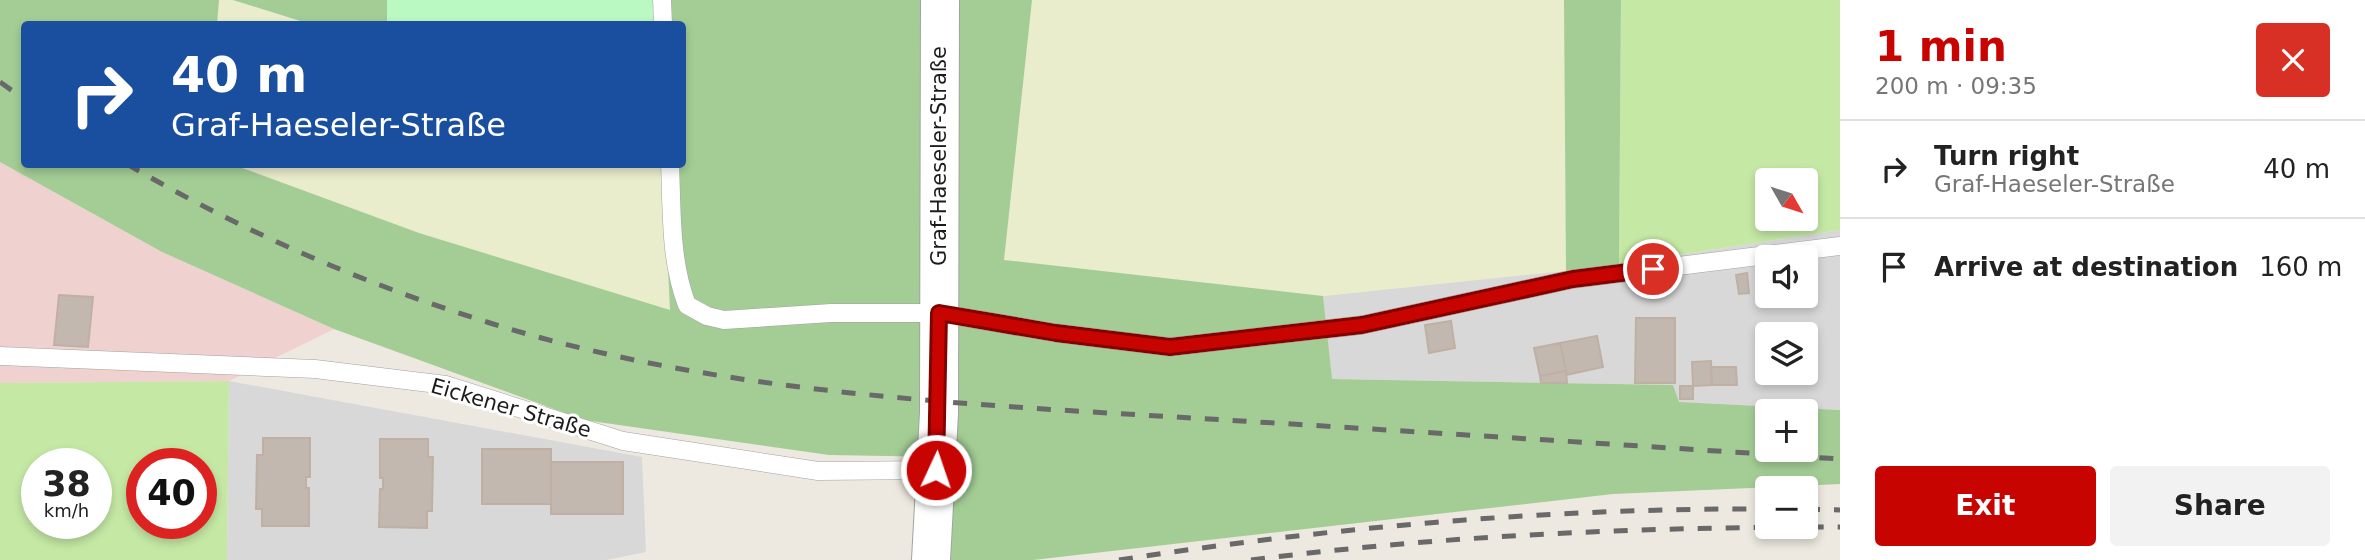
<!DOCTYPE html>
<html lang="en">
<head>
<meta charset="utf-8">
<style>
	:root { --surface:#fff; --page:#f2f2f2; --text:#222; --muted:#767676; --line:#e0e0e0; --accent:#c70400 }
	body { margin:0; font-family:"DejaVu Sans",sans-serif; background:var(--page); color:var(--text); height:100vh; display:flex; flex-direction:column; font-size:26px; white-space:nowrap }
	* { box-sizing:border-box; margin:0 }
	p { font-size:23px; color:var(--muted) }
	.icon { flex:none; width:38px; height:38px; fill:none; stroke:currentColor; stroke-width:2; stroke-linecap:round; stroke-linejoin:round }
	.map { position:relative; flex:1; overflow:hidden }
	.details { display:flex; flex-direction:column; background:var(--surface); width:525px }
	.details>* { flex:none }
	.hud { position:absolute; left:21px; top:21px; width:665px; height:147px; border-radius:7px; box-shadow:0 4px 10px #0003; background:#1a4fa0; color:#fff; overflow:hidden }
	.needle { width:46px; rotate:129deg }
	.controls { position:absolute; left:1755px; top:168px; display:grid; gap:14px }
	.controls a { display:grid; place-items:center; width:63px; height:63px; border-radius:7px; background:var(--surface); box-shadow:0 4px 10px #0003; font-size:35px }
	.speed { position:absolute; left:21px; top:448px; display:flex; gap:14px; font-size:35px; font-weight:700; text-align:center }
	.speed>* { display:grid; place-content:center; width:91px; height:91px; border-radius:50%; background:var(--surface); box-shadow:0 4px 10px #0003; line-height:1 }
	.speed small { font-size:18px; font-weight:400 }
	.speed .limit { border:10px solid #d22; background:#fff; color:#111 }
	.pin { position:absolute; display:grid; place-items:center; width:60px; height:60px; color:#fff; margin:-30px; border:4px solid #fff; border-radius:50%; box-shadow:0 2px 7px #0007 }
	.me { position:absolute; width:77px; margin:-38px; rotate:3deg; stroke-linejoin:round; filter:drop-shadow(0 0 5px #0008) }
	.turn { display:flex; align-items:center; gap:24px; height:147px; padding:0 35px; font-size:32px }
	.turn .icon { width:91px; height:91px; stroke-width:2.5 }
	.turn b { display:block; font-size:49px; line-height:60px }
	.round { display:grid; place-items:center; flex:none; width:74px; height:74px; border-radius:7px; background:var(--page) }
	.overview { display:flex; align-items:center; justify-content:space-between; height:119px; padding:0 35px }
	h1 { font-size:42px; font-weight:600; line-height:52px; color:var(--accent) }
	.cta { display:flex; gap:14px; margin-top:auto; padding:14px 35px }
	.cta a { flex:1; height:80px; border-radius:7px; background:var(--accent); color:#fff; font-size:28px; font-weight:600; line-height:80px; text-align:center }
	.cta a+a { background:var(--page); color:var(--text) }
	ul { padding:0; list-style:none }
	li { display:flex; align-items:center; gap:21px; height:98px; padding:0 35px; border-top:2px solid var(--line) }
	li div { flex:1 }
	li b { display:block; font-size:26px }
	li em { font-style:normal }
	main { display:flex; flex:1; min-height:0 }
	.map>svg:first-child { display:block }
</style>
</head>
<body>
<main>
<div class="map">
<svg width="1840" height="560" viewBox="0 0 1840 560">
	<rect width="100%" height="100%" fill="#ede9e0"/>
	<g fill="#d9d8d8" fill-rule="evenodd">
		<path d="M1840 230V410L1678 402 1673 385 1331 379 1323 296 1619 264ZM1768 257H1806V296H1768ZM1768 334H1806V373H1768Z"/>
		<path d="M229 381 642 457 646 552 606 560H227Z"/>
	</g>
	<path fill="#efd1cf" d="M0 162 162 252 334 329 229 381 0 383Z"/>
	<g fill="#e9edcb">
		<path d="M219 0H233L310 24H217Z"/>
		<path d="M1032 0H1564L1566 271 1323 296 1003 260Z"/>
		<path d="M234 165H661L670 311 419 233Z"/>
	</g>
	<g fill="#c5e9a5" fill-rule="evenodd">
		<path d="M1621 0H1840V230L1619 264ZM1768 180H1806V219H1768Z"/>
		<path d="M229 381 227 560H0V383ZM37 464H96V523H37ZM142 464H201V523H142Z"/>
	</g>
	<g fill="#a4cd95" fill-rule="evenodd">
		<path d="M0 0H219L217 24H24V164L234 165 419 233 670 310 663 165 682 164V24H657L656 0H1032L1004 260 1323 296 1332 379 1673 385 1679 402 1840 410V484L1613 494 1033 560H947L943 457 829 455 584 420 334 329 162 252 0 162ZM1768 411H1806V450H1768Z"/>
		<path d="M233 0H387V24H310Z"/>
		<path d="M1564 0H1621L1619 264 1566 271Z"/>
	</g>
	<path fill="#bbf9c2" d="M387 0H655L654 24H387Z"/>
	<g fill="#c2b8b0" stroke="#bfb0a3" stroke-width="2">
		<path d="M1747 273 1749 293 1739 294 1736 275Z"/>
		<path d="M59 295 93 297 88 347 54 345Z"/>
		<path d="M1636 318H1675V383H1635Z"/>
		<path d="M1451 321 1455 348 1429 353 1425 325Z"/>
		<path d="M1597 336 1603 367 1566 375 1560 343Z"/>
		<path d="M1560 343 1566 371 1540 376 1534 348Z"/>
		<path d="M1711 361 1712 385 1693 386 1692 362Z"/>
		<path d="M1711 367H1736L1737 385H1712Z"/>
		<path d="M1566 371 1567 383H1541L1540 376Z"/>
		<rect x="1680" y="386" width="13" height="13"/>
		<path d="M263 438H310V477H306V488H309V526H262V509H256L257 455H263Z"/>
		<path d="M380 439H428V457H433L432 511H427V528L379 527 380 489H383V478H380Z"/>
		<rect x="482" y="449" width="69" height="55"/>
		<rect x="551" y="462" width="72" height="52"/>
	</g>
	<g fill="none" stroke-linecap="round" stroke-linejoin="round">
		<defs>
			<g id="service">
				<path d="M662 0 663 24"/>
				<path d="M670 164C672 212 670 261 687 305L707 316 724 320 831 313H939L1056 333 1170 347 1362 325 1573 279 1840 246"/>
				<path d="M0 356 315 369 446 385 623 441 818 471 936 470"/>
			</g>
			<path id="tertiary" d="M931 560 939 413 940 0"/>
		</defs>
		<use href="#service" stroke="#a2a2a2" stroke-width="19"/>
		<use href="#tertiary" stroke="#a2a2a2" stroke-width="40"/>
		<use href="#service" stroke="#fff" stroke-width="18"/>
		<use href="#tertiary" stroke="#fff" stroke-width="38"/>
		<g stroke="#696969" stroke-width="5" stroke-dasharray="14 14" stroke-linecap="butt">
			<path d="M0 82 24 99"/>
			<path d="M127 164C241 231 364 284 490 323 731 398 991 405 1241 421 1441 433 1640 446 1840 459"/>
			<path d="M1806 509 1840 510"/>
			<path d="M1119 560C1333 527 1551 508 1768 509"/>
			<path d="M1251 560C1446 535 1643 527 1840 527"/>
		</g>
	</g>
	<g fill="none" stroke-linecap="round" stroke-linejoin="round">
		<defs>
			<path id="route" d="M936 470 939 313 1056 333 1170 347 1362 325 1573 279 1653 269"/>
		</defs>
		<use href="#route" stroke="#810300" stroke-width="18"/>
		<use href="#route" stroke="#c70400" stroke-width="12"/>
	</g>
	<g text-anchor="middle" dominant-baseline="central" stroke-width="6" stroke-linejoin="round" paint-order="stroke">
		<g font-size="21" fill="#1b1b1b" stroke="#fff">
			<text transform="translate(939 156) rotate(-90)">Graf-Haeseler-Straße</text>
			<text transform="translate(511 408) rotate(16)">Eickener Straße</text>
		</g>
	</g>
</svg>
<div class="controls">
<a><svg class="needle" viewBox="-14 -14 28 28"><path d="M0-13l5 13h-10z" fill="#e53935"/><path d="M0 13l5-13h-10z" fill="#767676"/></svg></a>
<a><svg class="icon" aria-label="sound" viewBox="0 0 24 24"><path d="M4 9h4l5-4v14l-5-4H4zM17 9q2 3 0 6"/></svg></a>
<a><svg class="icon" aria-label="layers" viewBox="0 0 24 24"><path d="M12 4l9 5-9 5-9-5zM3 14l9 5 9-5"/></svg></a>
<a>+</a>
<a>−</a>
</div>
<div class="speed"><div>38<small>km/h</small></div><div class="limit">40</div></div>
<div class="pin" style="left:1653px;top:269px;background:#d93025"><svg class="icon" aria-label="arrive" viewBox="0 0 24 24"><path d="M6 21V4h12l-3 4 3 4H6"/></svg></div>
<svg class="me" style="left:936px;top:470px" viewBox="-20 -20 40 40"><circle r="17" fill="#c70400" stroke="#fff" stroke-width="3"/><path d="M0-11L8 9 0 5-8 9z" fill="#fff"/></svg>
<div class="hud">
<div class="turn"><svg class="icon" aria-label="right" viewBox="0 0 24 24"><path d="M7 20v-9h11M14 6l5 5-5 5"/></svg><div><b>40 m</b>Graf-Haeseler-Straße</div></div>
</div>
</div>
<section class="details">
<div class="overview"><div><h1>1 min</h1><p>200 m · 09:35</p></div><a class="round" style="background:#d93025;color:#fff"><svg class="icon" aria-label="close" viewBox="0 0 24 24"><path d="M6 6l12 12M18 6L6 18"/></svg></a></div>
<ul>
<li><svg class="icon" aria-label="right" viewBox="0 0 24 24"><path d="M7 20v-9h11M14 6l5 5-5 5"/></svg><div><b>Turn right</b><p>Graf-Haeseler-Straße</p></div><em>40 m</em></li>
<li><svg class="icon" aria-label="arrive" viewBox="0 0 24 24"><path d="M6 21V4h12l-3 4 3 4H6"/></svg><div><b>Arrive at destination</b></div><em>160 m</em></li>
</ul>
<div class="cta"><a>Exit</a><a>Share</a></div>
</section>
</main>
</body>
</html>
